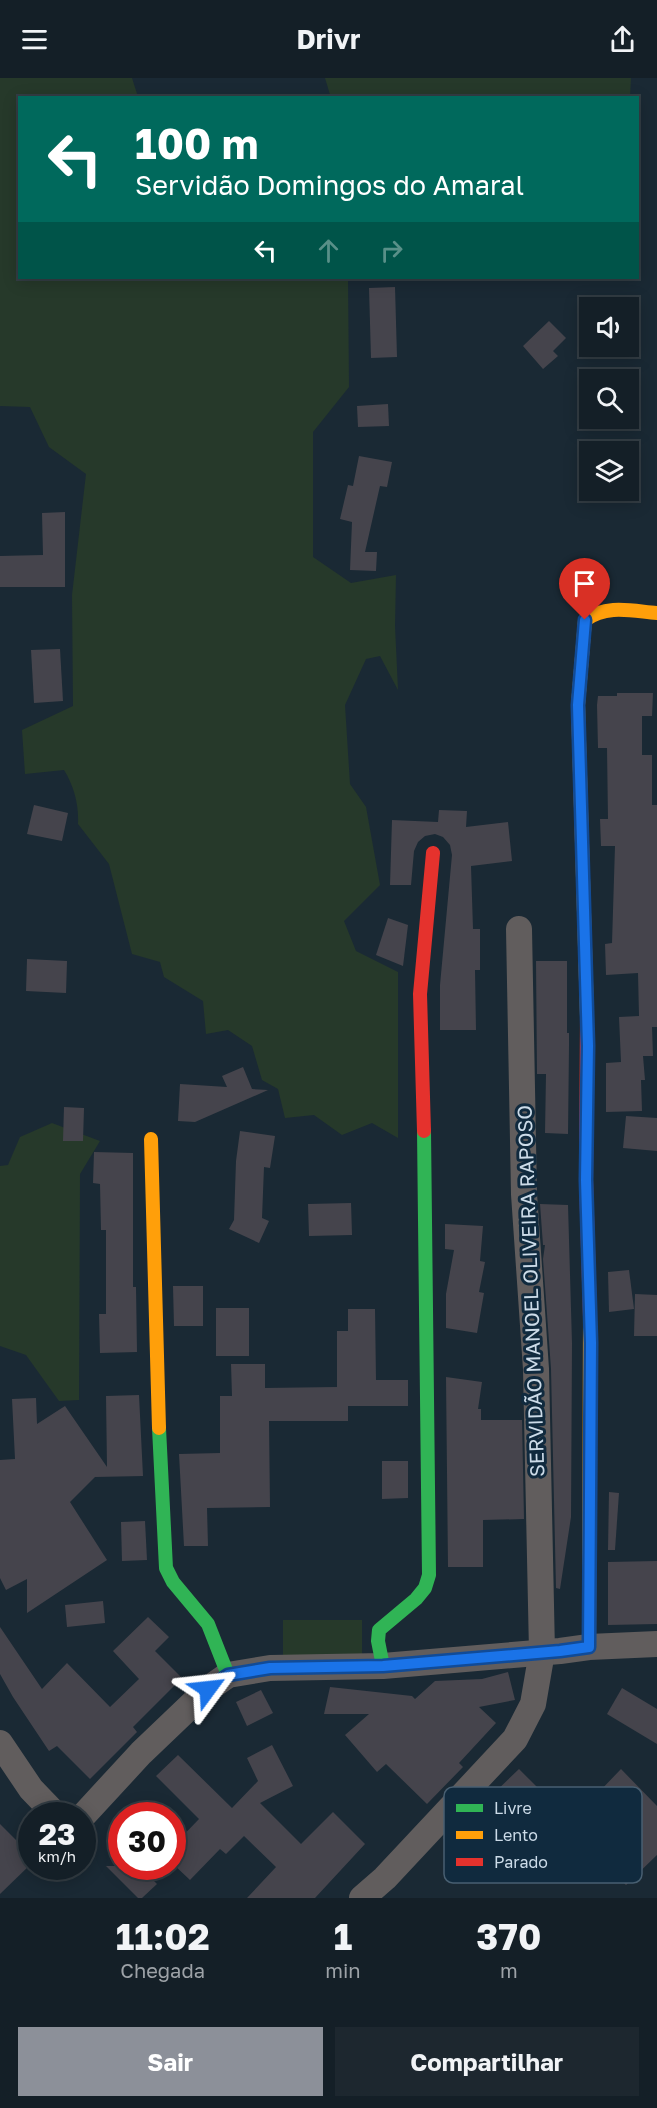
<!DOCTYPE html>
<html lang="pt">
<head>
<meta charset="utf-8">
<style>
	:root { --surface:#141f27; --page:#1d272f; --text:#f1f3f6; --muted:#9da2a7; --line:#333d44; --accent:#8c9099 }
	body { margin:0; font-family:"Golos Text",sans-serif; background:var(--page); color:var(--text); height:100vh; display:flex; flex-direction:column; font-size:22px; white-space:nowrap }
	* { box-sizing:border-box; margin:0 }
	p { font-size:20px; color:var(--muted) }
	.icon { flex:none; width:33px; height:33px; fill:none; stroke:currentColor; stroke-width:2; stroke-linecap:round; stroke-linejoin:round }
	.map { position:relative; height:1820px; overflow:hidden }
	.side { display:flex; flex-direction:column; background:var(--surface); flex:1 }
	.side>* { flex:none }
	.guide { position:absolute; left:18px; top:18px; width:621px; height:183px; border-radius:0px; box-shadow:0 3px 15px #0003,0 0 0 2px var(--line); background:#00695c; color:#fff; overflow:hidden }
	.tools { position:absolute; left:579px; top:219px; display:grid; gap:12px }
	.tools a { display:grid; place-items:center; width:60px; height:60px; border-radius:0px; background:var(--surface); box-shadow:0 3px 15px #0003,0 0 0 2px var(--line); font-size:30px }
	.speed { position:absolute; left:18px; top:1724px; display:flex; gap:12px; font-size:30px; font-weight:700; text-align:center }
	.speed>* { display:grid; place-content:center; width:78px; height:78px; border-radius:50%; background:var(--surface); box-shadow:0 3px 15px #0003,0 0 0 2px var(--line); line-height:1 }
	.speed small { font-size:15px; font-weight:400 }
	.speed .limit { border:9px solid #d22; background:#fff; color:#111 }
	.pin { position:absolute; display:grid; place-items:center; width:51px; height:51px; color:#fff; margin:-62px -26px; border-radius:50% 50% 50% 0; rotate:-45deg; box-shadow:0 0 6px #0007 }
	.pin .icon { rotate:45deg }
	.me { position:absolute; width:66px; margin:-33px; rotate:60deg; stroke-linejoin:round; filter:drop-shadow(0 0 4px #0008) }
	.turn { display:flex; align-items:center; gap:21px; height:126px; padding:0 18px; font-size:27px }
	.turn .icon { width:78px; height:78px; stroke-width:2.5 }
	.turn b { display:block; font-size:42px; line-height:51px }
	.lanes { display:flex; align-items:center; height:57px; padding:0 18px; background:#0003; justify-content:center; gap:30px; direction:ltr }
	.lanes .off { opacity:.35 }
	.eta { display:flex; justify-content:space-evenly; align-items:center; height:102px; text-align:center }
	.eta b { font-size:36px; font-weight:700; line-height:42px }
	.action { display:flex; gap:12px; margin-top:auto; padding:12px 18px }
	.action a { flex:1; height:69px; border-radius:0px; background:var(--accent); color:#fff; font-size:24px; font-weight:700; line-height:69px; text-align:center }
	.action a+a { background:var(--page); color:var(--text) }
	header { display:flex; justify-content:space-between; align-items:center; height:78px; padding:0 18px; background:var(--surface); font-size:27px; font-weight:700 }
	.map>svg:first-child { display:block }
</style>
</head>
<body>
<header><svg class="icon" aria-label="menu" viewBox="0 0 24 24"><path d="M4 6h16M4 12h16M4 18h16"/></svg>Drivr<svg class="icon" aria-label="share" viewBox="0 0 24 24"><path d="M12 15V3M7 8l5-5 5 5M5 13v7h14v-7"/></svg></header>
<div class="map">
<svg width="657" height="1820" viewBox="0 0 657 1820">
	<rect width="100%" height="100%" fill="#1a2934"/>
	<g fill="#26392a">
		<path d="M0 0H132L138 19 20 20V200H348L349 309 313 354V479L351 505 396 497 395 548 398 612 380 578 366 581 345 627 350 706 366 729 380 807 344 843 356 873 398 894V1060L372 1045 342 1057 314 1037 285 1040 278 1011 262 1002 252 968 228 952 206 956 203 923 164 899 160 884 132 876 109 786 78 746C79 727 74 708 64 692L25 696 22 652 73 628 72 517 86 396 49 369 30 329 0 328Z"/>
		<path d="M325 0H631L630 19 331 20Z"/>
		<path d="M52 1045 100 1063 80 1096 79 1322 59 1323 26 1277 0 1268V1088L8 1087 20 1059Z"/>
		<rect x="283" y="1542" width="79" height="38"/>
	</g>
	<g fill="#45444c">
		<path d="M395 209 397 279 371 280 369 210Z"/>
		<path d="M549 243 566 260 553 273 558 278 543 291 523 268Z"/>
		<path d="M388 326 389 348 358 349 357 328Z"/>
		<path d="M359 378 392 384 387 409 380 408 365 474H377L376 493 350 492 352 444 340 441 348 407 353 408Z"/>
		<path d="M65 434V509H0V478L43 477 42 435Z"/>
		<path d="M60 571 63 623 34 625 31 572Z"/>
		<path d="M617 615H653L652 638H642V677H652V727H657V949H652L653 978H643L645 1002H641L642 1033 606 1034V985L621 984 619 939 639 938 638 895 606 897 605 866 612 865 615 768H601L600 741H608L607 670H598L597 627 598 618H617Z"/>
		<path d="M34 727 68 735 62 763 27 756Z"/>
		<path d="M439 732 467 733 466 749 508 744 512 783 471 788 473 851H480V892H475L476 952H440V907L452 777 450 767 443 759 435 756 425 758 418 764 414 773 411 807H390L392 742 438 744Z"/>
		<path d="M388 840 408 847 403 888 376 877Z"/>
		<path d="M27 881 67 883 66 915 26 913Z"/>
		<path d="M536 883H567V955H569V968L568 1056 545 1055 546 996H537Z"/>
		<path d="M243 989 252 1011 268 1012 195 1044 178 1043 180 1006 227 1009 222 998Z"/>
		<path d="M64 1029 84 1030 83 1063H63Z"/>
		<path d="M626 1038 657 1040V1073L623 1070Z"/>
		<path d="M240 1053 275 1058 270 1090 264 1089 262 1140 269 1143 259 1165 229 1151 234 1142 236 1083Z"/>
		<path d="M94 1074 133 1075V1209H136L137 1274 100 1275 99 1236H106V1152H101L100 1106 93 1105Z"/>
		<path d="M351 1125 352 1157 309 1158 308 1126Z"/>
		<path d="M540 1126 568 1127 572 1265 571 1439 560 1511 556 1510 551 1291 543 1181 545 1167H543Z"/>
		<path d="M445 1146 483 1148 480 1183 485 1184 479 1214 484 1215 477 1255 446 1250V1216L454 1172 445 1171Z"/>
		<path d="M629 1192 634 1231 609 1234 608 1194Z"/>
		<path d="M173 1208H203V1248H174Z"/>
		<path d="M635 1216 657 1217V1258H634Z"/>
		<rect x="216" y="1230" width="33" height="48"/>
		<path d="M348 1231H375L376 1302H408V1328H348V1343H269L270 1429 207 1430 208 1468H184L179 1376 220 1375V1318H232L231 1286H265V1310L337 1309V1253H348Z"/>
		<path d="M446 1299 482 1304 478 1331H481V1342H522L524 1441 483 1442V1489H448Z"/>
		<path d="M139 1317 143 1398 95 1399 70 1424 107 1482 27 1535V1501L6 1512 0 1500V1382L15 1381 12 1321 36 1320 37 1346 65 1328 107 1389 106 1318Z"/>
		<path d="M382 1383H408V1420L382 1421Z"/>
		<path d="M609 1414 619 1415 615 1472H608Z"/>
		<path d="M145 1443 147 1482 122 1483 121 1444Z"/>
		<path d="M657 1483V1546L608 1547V1484Z"/>
		<path d="M103 1523 105 1545 67 1549 65 1527Z"/>
		<path d="M148 1539 169 1559 155 1573 182 1600 133 1649 137 1654 90 1701 57 1668 49 1673 13 1619 0 1596V1549L42 1611 67 1585 110 1629 139 1601 113 1573Z"/>
		<path d="M508 1594 515 1622 479 1629 496 1645 459 1685 463 1689 427 1726 386 1686 377 1694 345 1657 369 1636H324L330 1609 412 1618 415 1621 435 1603 482 1601Z"/>
		<path d="M622 1610 657 1631V1666L607 1636Z"/>
		<path d="M261 1612 273 1635 247 1648 236 1624Z"/>
		<path d="M272 1667 293 1708 260 1725 301 1766 333 1734 365 1766 315 1820H247L276 1789 244 1758 226 1776 220 1771 190 1802 172 1785V1769L199 1741 156 1698 178 1677 232 1730 258 1703 247 1680Z"/>
		<path d="M519 1691 545 1717 508 1755 512 1758 478 1794 443 1760 459 1743 469 1753 496 1724 491 1718Z"/>
		<path d="M621 1691 657 1728V1777L626 1807 612 1793 642 1762 597 1716Z"/>
		<path d="M0 1746 32 1778V1785L0 1816Z"/>
		<path d="M106 1788H139L157 1806 142 1820H138Z"/>
	</g>
	<g fill="none" stroke-linecap="round" stroke-linejoin="round">
		<g stroke="#615d5d" stroke-width="26">
			<path d="M0 1665 31 1711 56 1737"/>
			<path d="M82 1739 141 1675 208 1611 228 1597 270 1590 383 1588 560 1573 589 1569 657 1566"/>
			<path d="M362 1820 385 1800 515 1661 533 1626 542 1574 536 1291 524 1116 519 851"/>
		</g>
		<g stroke="#30b455" stroke-width="14">
			<path d="M159 1350 166 1490 173 1504 208 1546 228 1597"/>
			<path d="M383 1588 378 1563 379 1552 416 1521 425 1510 429 1497 424 1053"/>
		</g>
		<g stroke="#ff9f0a" stroke-width="14">
			<path d="M587 938 578 627 585 542C607 526 632 533 657 535"/>
			<path d="M151 1061 159 1350"/>
			<path d="M589 1569 590 1239"/>
		</g>
		<g stroke="#e5322d" stroke-width="14">
			<path d="M587 938 586 1102 590 1239"/>
			<path d="M424 1053 420 916 433 775"/>
		</g>
	</g>
	<g fill="none" stroke-linecap="round" stroke-linejoin="round">
		<defs>
			<path id="route" d="M208 1611 228 1597 270 1590 383 1588 560 1573 589 1569 591 1265 586 1102 588 968 578 627 585 542"/>
		</defs>
		<use href="#route" stroke="#114b97" stroke-width="15"/>
		<use href="#route" stroke="#1a73e8" stroke-width="10"/>
	</g>
	<g text-anchor="middle" dominant-baseline="central" stroke-width="6" stroke-linejoin="round" paint-order="stroke">
		<g font-size="20" fill="#ccdbe8" stroke="#102a3e">
			<text transform="translate(530 1213) rotate(-92)">SERVIDÃO MANOEL OLIVEIRA RAPOSO</text>
		</g>
	</g>
	<rect x="444" y="1709" width="198" height="96" rx="9" fill="#102a3e" stroke="#485f71" stroke-width="1.5"/>
	<rect x="456" y="1726" width="27" height="8" fill="#30b455"/>
	<rect x="456" y="1753" width="27" height="8" fill="#ff9f0a"/>
	<rect x="456" y="1780" width="27" height="8" fill="#e5322d"/>
	<g font-size="16" fill="#ccdbe8">
		<text x="494" y="1736">Livre</text>
		<text x="494" y="1763">Lento</text>
		<text x="494" y="1790">Parado</text>
	</g>
</svg>
<div class="tools">
<a><svg class="icon" aria-label="sound" viewBox="0 0 24 24"><path d="M4 9h4l5-4v14l-5-4H4zM17 9q2 3 0 6"/></svg></a>
<a><svg class="icon" aria-label="search" viewBox="0 0 24 24"><circle cx="10" cy="10" r="6"/><path d="M15 15l6 6"/></svg></a>
<a><svg class="icon" aria-label="layers" viewBox="0 0 24 24"><path d="M12 4l9 5-9 5-9-5zM3 14l9 5 9-5"/></svg></a>
</div>
<div class="speed"><div>23<small>km/h</small></div><div class="limit">30</div></div>
<div class="pin" style="left:585px;top:542px;background:#d93025"><svg class="icon" aria-label="arrive" viewBox="0 0 24 24"><path d="M6 21V4h12l-3 4 3 4H6"/></svg></div>
<svg class="me" style="left:208px;top:1611px" viewBox="-20 -20 40 40"><path d="M0-17L14 15 0 8-14 15z" fill="#1a73e8" stroke="#fff" stroke-width="4"/></svg>
<div class="guide">
<div class="turn"><svg class="icon" aria-label="left" viewBox="0 0 24 24"><path d="M17 20v-9H6M10 6l-5 5 5 5"/></svg><div><b>100 m</b>Servidão Domingos do Amaral</div></div>
<div class="lanes"><svg class="icon" aria-label="left" viewBox="0 0 24 24"><path d="M17 20v-9H6M10 6l-5 5 5 5"/></svg><svg class="icon off" aria-label="ahead" viewBox="0 0 24 24"><path d="M12 20V5M6 11l6-6 6 6"/></svg><svg class="icon off" aria-label="right" viewBox="0 0 24 24"><path d="M7 20v-9h11M14 6l5 5-5 5"/></svg></div>
</div>
</div>
<section class="side">
<div class="eta">
<div><b>11:02</b><p>Chegada</p></div>
<div><b>1</b><p>min</p></div>
<div><b>370</b><p>m</p></div>
</div>
<div class="action"><a>Sair</a><a>Compartilhar</a></div>
</section>
</body>
</html>
